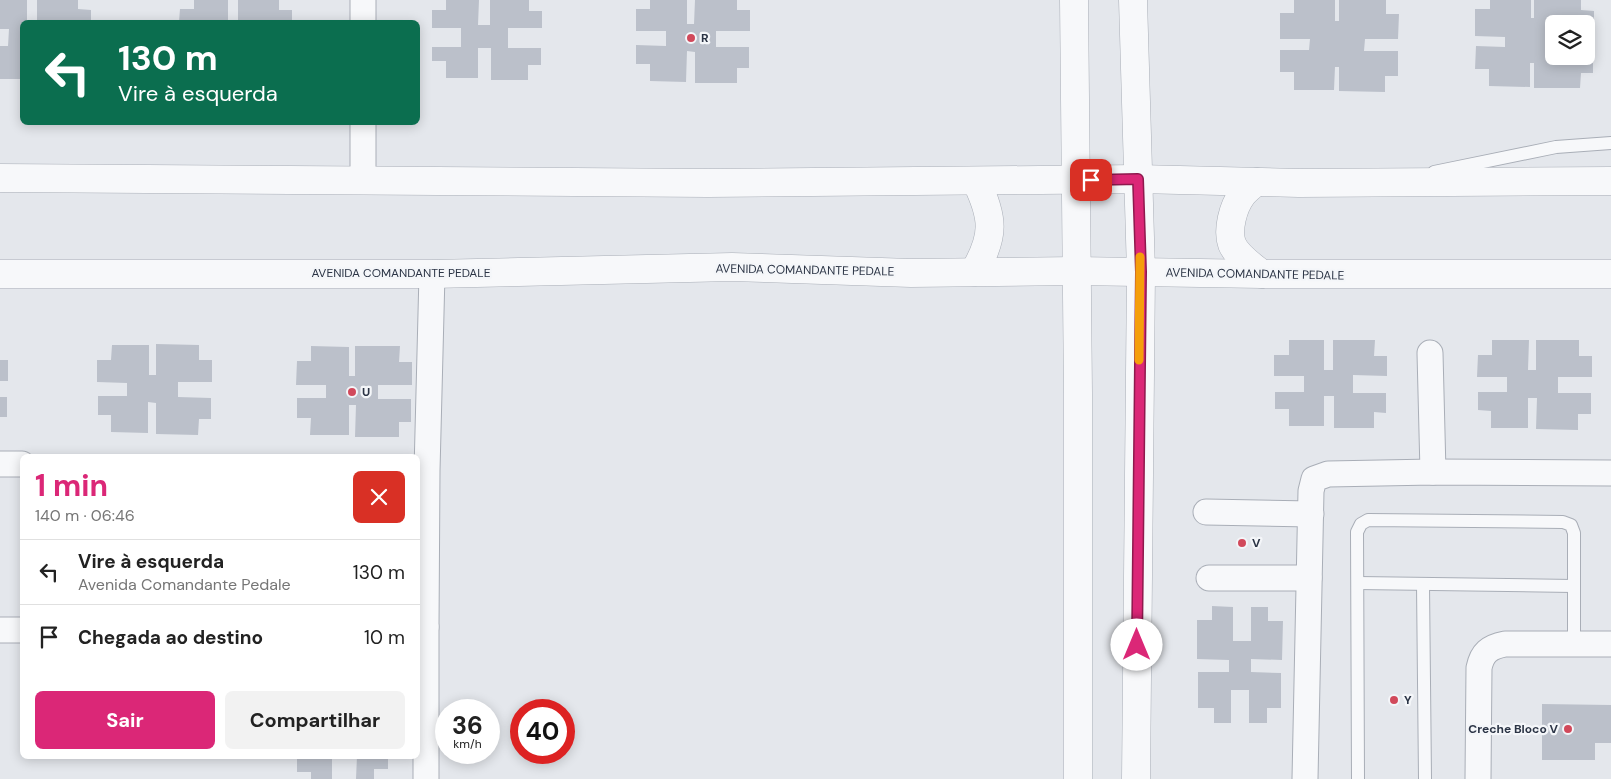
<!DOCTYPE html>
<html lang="pt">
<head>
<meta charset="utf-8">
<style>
	:root { --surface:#fff; --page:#f2f2f2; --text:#222; --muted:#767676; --line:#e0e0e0; --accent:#db2777 }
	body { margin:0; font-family:"DM Sans",sans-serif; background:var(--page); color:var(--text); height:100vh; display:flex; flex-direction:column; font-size:19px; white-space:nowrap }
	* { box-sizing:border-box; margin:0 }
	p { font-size:16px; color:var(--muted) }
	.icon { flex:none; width:28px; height:28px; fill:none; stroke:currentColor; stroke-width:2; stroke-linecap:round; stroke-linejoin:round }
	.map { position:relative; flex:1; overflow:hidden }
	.side { position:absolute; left:20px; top:454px; width:400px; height:305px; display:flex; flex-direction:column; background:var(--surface); border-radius:8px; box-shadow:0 2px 12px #0003 }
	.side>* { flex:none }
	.top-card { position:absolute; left:20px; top:20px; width:400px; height:105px; border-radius:8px; box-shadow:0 2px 12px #0003; background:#0b6e4f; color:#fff; overflow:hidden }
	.tools { position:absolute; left:1545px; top:15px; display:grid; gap:10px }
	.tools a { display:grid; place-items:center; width:50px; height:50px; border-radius:8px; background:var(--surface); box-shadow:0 2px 12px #0003; font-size:25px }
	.speed { position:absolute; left:435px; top:699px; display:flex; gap:10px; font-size:25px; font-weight:700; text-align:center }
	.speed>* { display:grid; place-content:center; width:65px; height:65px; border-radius:50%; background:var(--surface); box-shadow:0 2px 12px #0003; line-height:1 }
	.speed small { font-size:12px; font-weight:400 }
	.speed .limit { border:8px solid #d22; background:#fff; color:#111 }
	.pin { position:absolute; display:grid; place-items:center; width:42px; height:42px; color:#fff; margin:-21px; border-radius:10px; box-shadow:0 2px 8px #0006 }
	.me { position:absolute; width:55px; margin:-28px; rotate:0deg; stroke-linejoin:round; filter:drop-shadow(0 0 4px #0008) }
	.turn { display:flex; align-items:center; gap:18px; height:105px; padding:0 15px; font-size:22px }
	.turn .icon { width:65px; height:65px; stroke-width:2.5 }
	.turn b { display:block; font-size:35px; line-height:42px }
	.round { display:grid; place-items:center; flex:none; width:52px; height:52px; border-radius:8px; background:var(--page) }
	.headline { display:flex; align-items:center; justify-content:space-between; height:85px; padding:0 15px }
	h1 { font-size:30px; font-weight:700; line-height:38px; color:var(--accent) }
	.button { display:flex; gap:10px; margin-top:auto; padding:10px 15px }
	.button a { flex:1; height:58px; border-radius:8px; background:var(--accent); color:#fff; font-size:20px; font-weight:700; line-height:58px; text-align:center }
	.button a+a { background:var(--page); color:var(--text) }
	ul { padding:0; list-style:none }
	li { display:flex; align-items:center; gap:15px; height:65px; padding:0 15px; border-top:1px solid var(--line) }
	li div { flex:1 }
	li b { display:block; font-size:19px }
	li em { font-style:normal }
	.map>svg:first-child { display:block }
</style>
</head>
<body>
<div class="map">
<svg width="1611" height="779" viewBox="0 0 1611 779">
	<rect width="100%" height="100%" fill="#e4e7ec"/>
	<g fill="#bbc0ca">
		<path d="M0 0H27V22H22V79H0V46H8L9 29H0Z"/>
		<path d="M37 0H78V9L91 10V22H37Z"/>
		<path d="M194 0H228V22H179L180 9H194Z"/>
		<path d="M238 0H279V10H292V22H238Z"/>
		<path d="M446 0H479L478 25H490V0H529V11H542V28H508V48H541V65H528V80H491V48H478V78H446V61H432V47H461V28H432V10H446Z"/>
		<path d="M650 0H687V24H694L695 0H737V10H750V31H716V47H749V68H737V83H695V52L687 51 686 82 650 81V64H636V45L666 46V31H636V9H650Z"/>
		<path d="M1294 0H1335V21H1339V0H1386V14H1399L1398 39H1365L1364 51H1398V76H1385V92L1339 91V67H1335L1334 90H1294V72H1280V50H1309L1310 39H1280V13H1294Z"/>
		<path d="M1490 0H1531V18H1534V0H1581V10L1594 11V36H1586V24H1554V56H1586V48H1593V73H1581L1580 88H1534V63H1530V87L1489 86V69H1475L1476 46 1505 47V37L1475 36V9H1490Z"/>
		<path d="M1289 340H1324V370H1333V340H1375L1374 356H1387V376L1353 375V393H1386V413L1374 412V428H1334V396H1324V426H1289V409H1275V392H1304V376H1274V355H1289Z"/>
		<path d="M1492 340H1529L1528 370H1536V340H1579V356H1592V377H1558V393H1591V414H1578V430L1536 429 1537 398H1528V428H1491V411L1478 410V392H1507V377H1477L1478 355H1492Z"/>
		<path d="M156 344 199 345V360H212V382H178V397L211 398V419H199L198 435 156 434V403L148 402V433L111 432V415H98V396H127V383L97 382V360H111L112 345H149V375H156Z"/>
		<path d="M311 346 349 347V376H355V346H400L399 362H412V385H378V399H411V422H399V437H355L356 405H349V435H310L311 418H297V398H326V385H296L297 361H311Z"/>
		<rect x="0" y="360" width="8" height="21"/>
		<rect x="0" y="397" width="7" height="20"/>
		<path d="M1212 606 1233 607V641H1251V607H1268V621H1283L1282 660 1251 659V672L1281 673V708H1267V723H1249V690H1231V723H1214V708H1198V672H1229V660L1197 659V620H1212Z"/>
		<path d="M1542 704 1611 705V743H1595V760H1542Z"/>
		<path d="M297 756H332V779H311V772H297Z"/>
		<path d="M357 756H388V769H374V779H356Z"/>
	</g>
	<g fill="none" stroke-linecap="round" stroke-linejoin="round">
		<defs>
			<g id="service">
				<path d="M1434 172 1556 147 1611 143"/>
				<path d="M1358 583 1573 586"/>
				<path d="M1423 585 1425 779"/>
				<path d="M1358 779 1357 532 1361 524 1368 520 1563 522 1571 525 1574 533V644"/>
			</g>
			<g id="minor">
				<path d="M363 0V22"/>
				<path d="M363 122V180"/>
				<path d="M1430 353 1433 472"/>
				<path d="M0 464H22"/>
				<path d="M1206 512 1311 514"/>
				<path d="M1209 578H1309"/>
				<path d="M418 627H426V779"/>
				<path d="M426 627 427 471 432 274"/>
				<path d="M0 630H22"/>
				<path d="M1305 779 1311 491 1314 479 1328 474 1433 472 1611 473"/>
				<path d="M1478 779 1479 668C1482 653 1489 647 1505 644H1611"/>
			</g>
			<g id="tertiary">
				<path d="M1074 0 1078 393V779"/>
				<path d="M1133 0 1141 272 1136 779"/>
				<path d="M0 178 708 183 1138 179 1299 183 1611 181"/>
				<path d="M1256 182C1251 186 1246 190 1242 195 1233 207 1227 230 1232 244 1237 256 1253 267 1262 274"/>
				<path d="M974 272C995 236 994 218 976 181"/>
				<path d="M0 274H432L732 267 911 273 1076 271 1262 274H1611"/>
			</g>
		</defs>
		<use href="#service" stroke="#a9aeb7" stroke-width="14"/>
		<use href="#minor" stroke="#a9aeb7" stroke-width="27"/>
		<use href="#tertiary" stroke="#a9aeb7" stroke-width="29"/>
		<use href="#service" stroke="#f7f8fa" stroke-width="12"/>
		<use href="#minor" stroke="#f7f8fa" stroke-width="25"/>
		<use href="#tertiary" stroke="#f7f8fa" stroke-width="28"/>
	</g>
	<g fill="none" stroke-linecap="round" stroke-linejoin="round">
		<defs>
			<path id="route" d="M1091 180 1138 179 1141 272 1137 645"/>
		</defs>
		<use href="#route" stroke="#8e194d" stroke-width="12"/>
		<use href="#route" stroke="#db2777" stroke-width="9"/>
		<path stroke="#f59e0b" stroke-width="9" d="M1139 360 1140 257"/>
	</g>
	<g fill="#d1495b" stroke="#f4f6f9" stroke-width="2">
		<circle cx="691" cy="38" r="5"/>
		<circle cx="352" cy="392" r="5"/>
		<circle cx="1242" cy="543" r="5"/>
		<circle cx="1394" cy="700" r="5"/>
		<circle cx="1568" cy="729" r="5"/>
	</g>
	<g text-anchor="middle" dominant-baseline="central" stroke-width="4.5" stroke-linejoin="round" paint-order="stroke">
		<g font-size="12" font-weight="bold" fill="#2b3445" stroke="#f4f6f9" text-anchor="start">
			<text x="701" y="38">R</text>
			<text x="362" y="392">U</text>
			<text x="1252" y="543">V</text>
			<text x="1404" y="700">Y</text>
			<text x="1558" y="729" text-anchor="end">Creche Bloco V</text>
		</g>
		<g font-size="12" fill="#2b3445" stroke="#f4f6f9">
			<text transform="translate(805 270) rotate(1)">AVENIDA COMANDANTE PEDALE</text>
			<text x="401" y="273">AVENIDA COMANDANTE PEDALE</text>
			<text transform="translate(1255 274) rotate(1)">AVENIDA COMANDANTE PEDALE</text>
		</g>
	</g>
</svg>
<div class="tools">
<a><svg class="icon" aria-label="layers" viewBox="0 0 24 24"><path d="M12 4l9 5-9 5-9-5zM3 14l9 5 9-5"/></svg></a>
</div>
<div class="speed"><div>36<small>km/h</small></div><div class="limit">40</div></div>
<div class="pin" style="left:1091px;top:180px;background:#d93025"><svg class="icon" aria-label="arrive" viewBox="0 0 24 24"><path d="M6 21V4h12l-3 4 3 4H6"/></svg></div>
<svg class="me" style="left:1137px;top:645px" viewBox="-20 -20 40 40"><circle r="19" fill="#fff"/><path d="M0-13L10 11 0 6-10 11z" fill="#db2777"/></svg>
<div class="top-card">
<div class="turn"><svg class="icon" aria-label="left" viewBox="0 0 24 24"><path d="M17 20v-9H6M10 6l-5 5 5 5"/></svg><div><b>130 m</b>Vire à esquerda</div></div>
</div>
<section class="side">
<div class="headline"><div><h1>1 min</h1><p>140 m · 06:46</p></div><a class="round" style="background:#d93025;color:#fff"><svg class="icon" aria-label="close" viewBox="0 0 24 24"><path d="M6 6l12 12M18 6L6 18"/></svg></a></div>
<ul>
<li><svg class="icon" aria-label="left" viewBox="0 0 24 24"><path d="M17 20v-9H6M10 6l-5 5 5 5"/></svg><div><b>Vire à esquerda</b><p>Avenida Comandante Pedale</p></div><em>130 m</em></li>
<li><svg class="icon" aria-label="arrive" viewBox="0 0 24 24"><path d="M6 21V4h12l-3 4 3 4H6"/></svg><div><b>Chegada ao destino</b></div><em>10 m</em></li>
</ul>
<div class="button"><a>Sair</a><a>Compartilhar</a></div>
</section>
</div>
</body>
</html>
